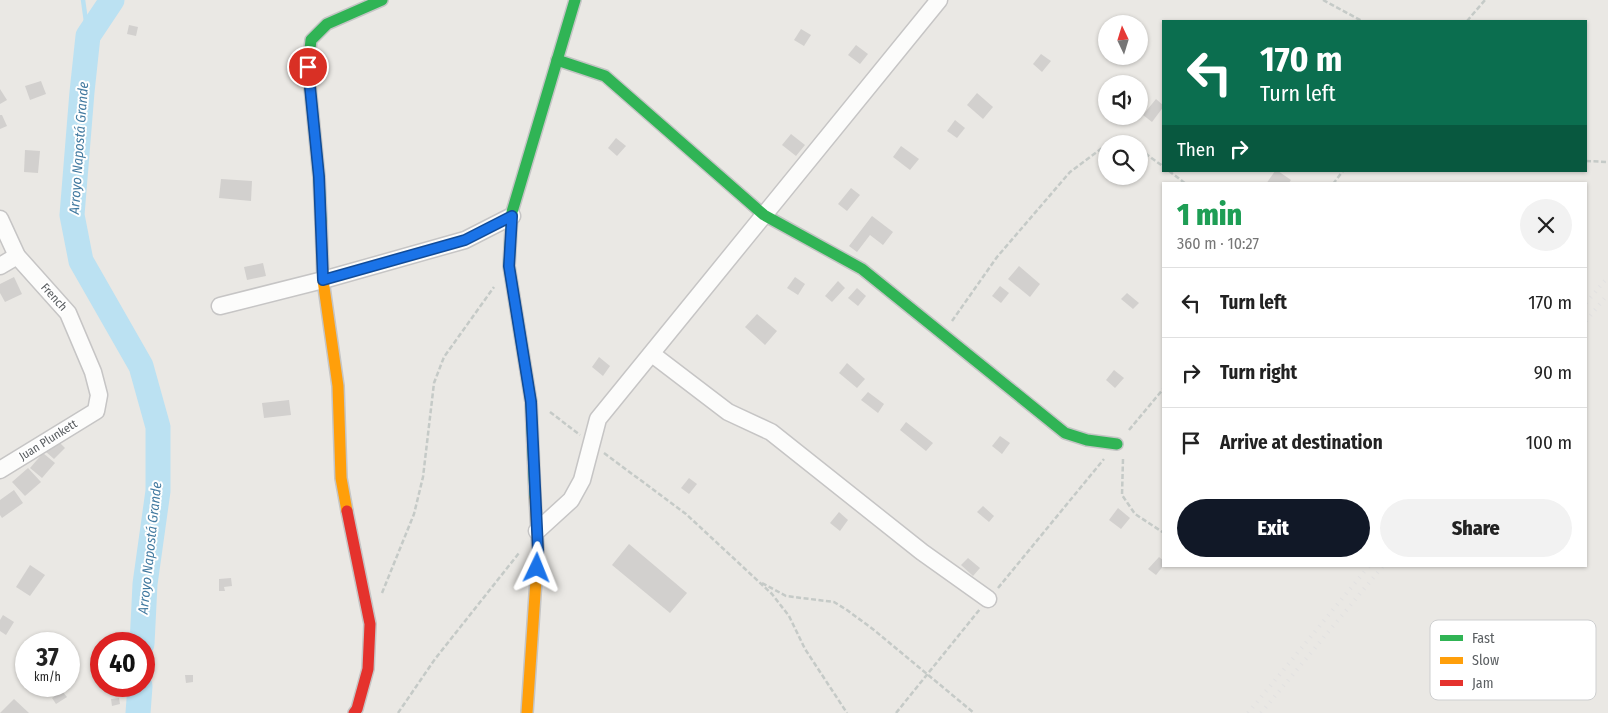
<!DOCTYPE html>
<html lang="en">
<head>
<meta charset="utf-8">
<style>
	:root { --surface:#fff; --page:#f2f2f2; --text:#222; --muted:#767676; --line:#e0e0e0; --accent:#111827 }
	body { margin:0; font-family:"Fira Sans Condensed",sans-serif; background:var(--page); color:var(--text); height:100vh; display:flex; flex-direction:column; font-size:19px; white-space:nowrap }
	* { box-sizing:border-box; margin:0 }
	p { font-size:16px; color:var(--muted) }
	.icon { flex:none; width:28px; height:28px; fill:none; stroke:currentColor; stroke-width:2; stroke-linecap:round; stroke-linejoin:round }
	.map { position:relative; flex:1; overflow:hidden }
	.sheet { position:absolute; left:1162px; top:182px; width:425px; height:385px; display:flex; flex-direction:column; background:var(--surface); border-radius:0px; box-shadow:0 1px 4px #0004 }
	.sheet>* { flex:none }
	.top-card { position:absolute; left:1162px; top:20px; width:425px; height:152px; border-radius:0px; box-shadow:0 1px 4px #0004; background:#0b6e4f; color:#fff; overflow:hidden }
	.needle { width:32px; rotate:356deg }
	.tools { position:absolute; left:1098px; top:15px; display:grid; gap:10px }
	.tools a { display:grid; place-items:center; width:50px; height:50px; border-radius:50%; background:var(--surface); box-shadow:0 1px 4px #0004; font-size:25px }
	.speed { position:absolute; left:15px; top:632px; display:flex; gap:10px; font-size:25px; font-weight:700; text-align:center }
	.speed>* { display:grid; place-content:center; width:65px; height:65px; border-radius:50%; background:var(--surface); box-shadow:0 1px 4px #0004; line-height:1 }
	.speed small { font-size:12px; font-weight:400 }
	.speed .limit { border:8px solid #d22; background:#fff; color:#111 }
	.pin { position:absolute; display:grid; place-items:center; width:42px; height:42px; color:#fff; margin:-21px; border:2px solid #fff; border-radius:50%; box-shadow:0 1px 5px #0007 }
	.me { position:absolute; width:55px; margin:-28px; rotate:2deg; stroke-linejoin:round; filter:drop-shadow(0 0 4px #0008) }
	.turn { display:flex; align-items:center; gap:18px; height:105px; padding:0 15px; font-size:22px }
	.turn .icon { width:65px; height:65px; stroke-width:2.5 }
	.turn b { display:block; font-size:35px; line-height:42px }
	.then { display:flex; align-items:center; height:48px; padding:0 15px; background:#0003; gap:10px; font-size:19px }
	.round { display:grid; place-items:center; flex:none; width:52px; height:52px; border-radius:26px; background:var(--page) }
	.headline { display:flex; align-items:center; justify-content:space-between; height:85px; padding:0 15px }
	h1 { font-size:30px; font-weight:800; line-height:38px; color:#1e9e55 }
	.primary-button { display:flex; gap:10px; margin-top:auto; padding:10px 15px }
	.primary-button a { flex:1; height:58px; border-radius:30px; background:var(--accent); color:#fff; font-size:20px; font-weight:800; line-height:58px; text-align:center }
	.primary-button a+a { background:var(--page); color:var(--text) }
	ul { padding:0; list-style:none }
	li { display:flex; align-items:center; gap:15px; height:70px; padding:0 15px; border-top:1px solid var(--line) }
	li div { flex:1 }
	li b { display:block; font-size:19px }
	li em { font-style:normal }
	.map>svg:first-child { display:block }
</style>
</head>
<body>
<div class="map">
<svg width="1608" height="713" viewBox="0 0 1608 713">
	<rect width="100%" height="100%" fill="#eae8e4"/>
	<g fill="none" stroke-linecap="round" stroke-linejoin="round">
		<path stroke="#bbe1f2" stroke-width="4.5" d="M83 0 88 36"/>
		<g stroke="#bbe1f2" stroke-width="25">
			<path d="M112 0 88 36 82 92 72 215 81 261 141 366 158 427V491L145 584 142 644"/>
			<path d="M138 713 140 686"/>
		</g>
	</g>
	<g fill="#d2d0ce">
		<path d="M129 25 138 27 136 36 127 34Z"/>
		<path d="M801 29 811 35 804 46 794 40Z"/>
		<path d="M856 45 868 54 860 64 848 55Z"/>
		<path d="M1041 54 1051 61 1042 72 1033 64Z"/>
		<path d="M41 81 46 94 30 100 25 86Z"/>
		<path d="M0 89 7 100 0 104Z"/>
		<path d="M977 93 993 107 983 119 967 105Z"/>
		<path d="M1156 99 1164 106 1152 122 1143 115Z"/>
		<path d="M0 115H2L7 126 0 129Z"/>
		<path d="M955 120 965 128 957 138 947 131Z"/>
		<path d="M791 134 805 145 796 156 782 145Z"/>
		<path d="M616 138 626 146 617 156 608 148Z"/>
		<path d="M901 146 919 159 910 170 893 157Z"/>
		<path d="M25 150 40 151 38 173 24 172Z"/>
		<path d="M1275 171H1278L1291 180 1288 184H1266Z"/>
		<path d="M221 179 252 181 251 201 219 198Z"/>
		<path d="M851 188 860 195 847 211 838 204Z"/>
		<path d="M872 216 893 232 883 245 870 235 857 252 849 246Z"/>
		<path d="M263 263 266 276 247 280 244 267Z"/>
		<path d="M1019 266 1040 284 1030 297 1008 279Z"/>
		<path d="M14 277 22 294 5 302 0 293V284Z"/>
		<path d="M795 277 805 284 798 295 787 288Z"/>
		<path d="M838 281 845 288 832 302 825 296Z"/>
		<path d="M1000 286 1009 293 1001 303 992 296Z"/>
		<path d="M857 288 866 296 858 306 848 298Z"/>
		<path d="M1127 293 1139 303 1133 309 1121 299Z"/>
		<path d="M757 314 777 331 765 345 745 327Z"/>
		<path d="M599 357 610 366 603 376 592 367Z"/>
		<path d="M847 363 865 379 857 388 839 373Z"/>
		<path d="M1114 370 1124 378 1115 388 1106 380Z"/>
		<path d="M868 392 884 404 878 413 861 400Z"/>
		<path d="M289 400 291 415 264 418 262 403Z"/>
		<path d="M906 422 933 443 926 451 900 430Z"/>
		<path d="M1000 436 1010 443 1002 454 992 446Z"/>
		<path d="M56 439 65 448 54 459 45 451Z"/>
		<path d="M43 453 55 463 42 478 30 468Z"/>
		<path d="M28 468 41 482 25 496 12 482Z"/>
		<path d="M689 478 697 484 689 494 681 488Z"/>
		<path d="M14 490 23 503 2 518 0 515V500Z"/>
		<path d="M983 506 994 516 989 522 977 512Z"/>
		<path d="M1118 508 1130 518 1121 529 1109 520Z"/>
		<path d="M839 512 848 520 840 531 830 523Z"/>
		<path d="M629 544 687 593 670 613 612 565Z"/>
		<path d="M1159 557 1164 561V565L1156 575 1148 569Z"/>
		<path d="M968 558 980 568 973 576 961 565Z"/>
		<path d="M30 565 45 575 30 596 16 587Z"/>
		<path d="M231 578 232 586 224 587 225 591H219V579Z"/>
		<path d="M3 615 14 622 6 635 0 631V620Z"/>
		<path d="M185 675H193V682L186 683Z"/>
		<path d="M62 691 67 697 56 704 52 698Z"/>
		<path d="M119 698 120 704 112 706 111 699Z"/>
		<path d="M14 699 29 713H0Z"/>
	</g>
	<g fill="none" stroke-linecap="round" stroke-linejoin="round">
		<defs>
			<g id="street">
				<path d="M0 219 17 256 68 313 93 372 99 395 96 411 0 470"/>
				<path d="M0 266 17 256"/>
				<path d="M220 306 323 280 465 240 512 216"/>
				<path d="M652 354 728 412 771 432 922 552 988 599"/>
				<path d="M537 531 571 500 582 480 598 419 939 0"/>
			</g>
			<g id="fast">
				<path d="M557 60 605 76 764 215 862 269 1065 433 1087 440 1117 444"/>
				<path d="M321 222 319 177 308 67 311 40 327 24 382 0"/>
				<path d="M535 497 531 402 509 266 512 212 575 0"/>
			</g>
			<g id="slow">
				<path d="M321 222 323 280 338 386 341 478 347 511"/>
				<path d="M527 713 538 550 535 497"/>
			</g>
			<path id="jam" d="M347 511 370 624 368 669 357 709 354 713"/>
		</defs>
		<use href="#street" stroke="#c6c5c5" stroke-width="19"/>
		<use href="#fast" stroke="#c5c5c5" stroke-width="14"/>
		<use href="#slow" stroke="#c5c5c5" stroke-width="14"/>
		<use href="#jam" stroke="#c5c5c5" stroke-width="14"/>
		<g stroke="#c5cac7" stroke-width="2.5" stroke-dasharray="5 2.5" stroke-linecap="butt">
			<path d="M1323 0 1362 21"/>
			<path d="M1467 21 1485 0"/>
			<path d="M1109 144 1121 140 1130 144"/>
			<path d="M1139 149 1164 167"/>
			<path d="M1586 161 1608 162"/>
			<path d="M1169 171 1186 184"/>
			<path d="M1333 184 1343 171"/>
			<path d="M952 321 997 257 1070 172 1106 145"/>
			<path d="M550 412 580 435"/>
			<path d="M1129 430 1164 388"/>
			<path d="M604 453 686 514 772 594 789 616 805 649 847 713"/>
			<path d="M1123 459 1122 495 1135 514 1164 533"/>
			<path d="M762 583 786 596 834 602 847 610 874 630 974 713"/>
			<path d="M998 588 1104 459"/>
			<path d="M382 593 414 514 423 477 434 383 444 357 494 287"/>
			<path d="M398 713 435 659 519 553"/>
			<path d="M896 713 980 609"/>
		</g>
		<use href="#street" stroke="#fcfcfb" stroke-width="16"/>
		<use href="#fast" stroke="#30b455" stroke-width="11"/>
		<use href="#slow" stroke="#ff9f0a" stroke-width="11"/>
		<use href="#jam" stroke="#e5322d" stroke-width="11"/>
		<g stroke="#e2e1e1" stroke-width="4" stroke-dasharray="1 6" stroke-linecap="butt">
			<path d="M1586 303 1608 277"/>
			<path d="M1586 321 1608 294"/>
			<path d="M1248 713 1369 566"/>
			<path d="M1261 713 1383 566"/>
		</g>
	</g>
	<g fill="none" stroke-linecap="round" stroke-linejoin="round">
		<defs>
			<path id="route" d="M308 67 319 177 323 280 465 240 512 216 509 266 531 402 538 550 537 568"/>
		</defs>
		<use href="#route" stroke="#114b97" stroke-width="12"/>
		<use href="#route" stroke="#1a73e8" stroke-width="9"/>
	</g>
	<g text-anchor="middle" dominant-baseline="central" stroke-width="4" stroke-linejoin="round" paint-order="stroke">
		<g font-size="12" fill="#5b5f62" stroke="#fff">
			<text transform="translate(54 297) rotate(48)">French</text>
			<text transform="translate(48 440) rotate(-32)">Juan Plunkett</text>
		</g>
		<g font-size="14" font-style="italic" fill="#427aa0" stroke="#fff">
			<text transform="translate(79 148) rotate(-86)">Arroyo Napostá Grande</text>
			<text transform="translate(150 548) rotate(-84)">Arroyo Napostá Grande</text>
		</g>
	</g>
	<rect x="1430" y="620" width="166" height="80" rx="8" fill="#fff" stroke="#cecfd0" stroke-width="1"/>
	<rect x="1440" y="635" width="23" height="6" fill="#30b455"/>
	<rect x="1440" y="657" width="23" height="7" fill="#ff9f0a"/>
	<rect x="1440" y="680" width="23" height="6" fill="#e5322d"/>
	<g font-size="14" fill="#5b5f62">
		<text x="1472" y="643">Fast</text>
		<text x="1472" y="665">Slow</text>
		<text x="1472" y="688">Jam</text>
	</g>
</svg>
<div class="tools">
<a><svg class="needle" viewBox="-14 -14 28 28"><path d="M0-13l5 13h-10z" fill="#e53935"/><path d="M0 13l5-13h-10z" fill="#767676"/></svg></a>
<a><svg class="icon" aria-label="sound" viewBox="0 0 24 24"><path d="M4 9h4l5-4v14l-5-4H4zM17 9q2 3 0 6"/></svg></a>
<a><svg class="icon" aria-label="search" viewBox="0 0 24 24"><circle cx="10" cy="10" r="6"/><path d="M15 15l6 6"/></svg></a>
</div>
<div class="speed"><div>37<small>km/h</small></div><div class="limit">40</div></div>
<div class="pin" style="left:308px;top:67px;background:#d93025"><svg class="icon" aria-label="arrive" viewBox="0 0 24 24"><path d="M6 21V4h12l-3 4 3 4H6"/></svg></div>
<svg class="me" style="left:537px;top:568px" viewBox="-20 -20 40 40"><path d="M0-17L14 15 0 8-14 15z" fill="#1a73e8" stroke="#fff" stroke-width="4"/></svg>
<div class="top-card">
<div class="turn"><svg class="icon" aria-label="left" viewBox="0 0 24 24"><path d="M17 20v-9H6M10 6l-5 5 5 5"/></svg><div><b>170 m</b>Turn left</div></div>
<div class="then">Then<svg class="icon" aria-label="right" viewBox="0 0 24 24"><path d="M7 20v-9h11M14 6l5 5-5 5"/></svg></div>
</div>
<section class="sheet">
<div class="headline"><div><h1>1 min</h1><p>360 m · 10:27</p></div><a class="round"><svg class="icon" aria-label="close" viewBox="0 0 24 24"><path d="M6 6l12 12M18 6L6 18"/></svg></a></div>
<ul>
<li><svg class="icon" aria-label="left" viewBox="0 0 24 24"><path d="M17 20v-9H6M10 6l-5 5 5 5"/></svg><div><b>Turn left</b></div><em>170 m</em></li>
<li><svg class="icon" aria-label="right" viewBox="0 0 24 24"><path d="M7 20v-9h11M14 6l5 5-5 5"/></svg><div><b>Turn right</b></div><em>90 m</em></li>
<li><svg class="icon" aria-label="arrive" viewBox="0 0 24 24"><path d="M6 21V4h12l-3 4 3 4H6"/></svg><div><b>Arrive at destination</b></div><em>100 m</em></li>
</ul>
<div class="primary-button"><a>Exit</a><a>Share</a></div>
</section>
</div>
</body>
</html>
